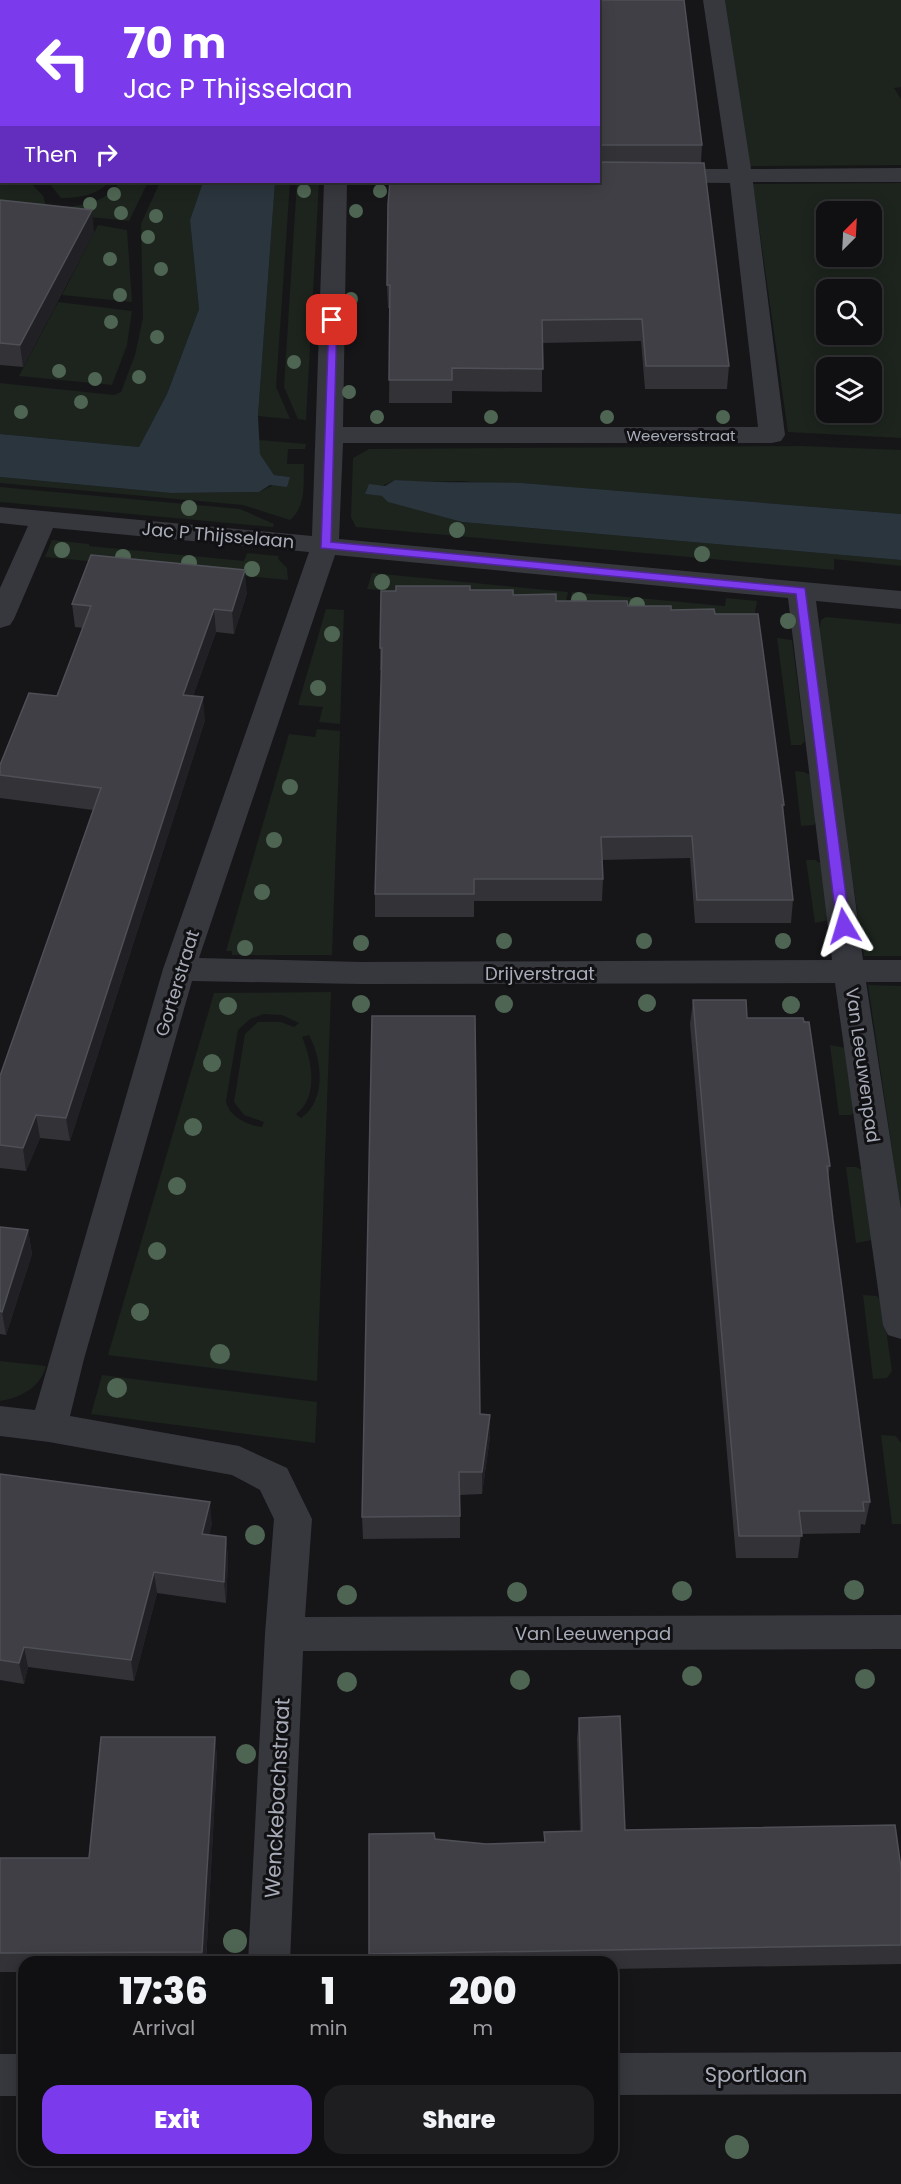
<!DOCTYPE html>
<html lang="en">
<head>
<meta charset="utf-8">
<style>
	:root { --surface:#101013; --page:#1e1e21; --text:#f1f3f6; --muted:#9c9da0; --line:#303033; --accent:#7c3aed }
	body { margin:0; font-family:Poppins,sans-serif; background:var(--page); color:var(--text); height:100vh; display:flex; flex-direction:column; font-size:22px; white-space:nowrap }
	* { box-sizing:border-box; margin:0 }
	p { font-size:20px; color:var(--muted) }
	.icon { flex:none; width:33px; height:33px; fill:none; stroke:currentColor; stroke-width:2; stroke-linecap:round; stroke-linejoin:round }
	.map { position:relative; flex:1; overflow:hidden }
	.details { position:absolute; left:18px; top:1956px; width:600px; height:210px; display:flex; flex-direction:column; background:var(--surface); border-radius:18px; box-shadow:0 3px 15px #0003,0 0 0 2px var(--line) }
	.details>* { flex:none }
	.banner { position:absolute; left:0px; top:0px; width:600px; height:183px; box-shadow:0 3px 15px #0003,0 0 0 2px var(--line); background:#7c3aed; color:#fff; overflow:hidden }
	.needle { width:39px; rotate:24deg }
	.tools { position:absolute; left:816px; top:201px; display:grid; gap:12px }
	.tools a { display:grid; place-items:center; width:66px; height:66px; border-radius:12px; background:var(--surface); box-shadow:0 3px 15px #0003,0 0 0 2px var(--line); font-size:30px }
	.pin { position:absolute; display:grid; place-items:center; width:51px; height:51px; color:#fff; margin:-26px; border-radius:12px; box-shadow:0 3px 9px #0006 }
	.me { position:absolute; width:66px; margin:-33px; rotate:353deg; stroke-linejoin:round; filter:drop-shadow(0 0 4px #0008) }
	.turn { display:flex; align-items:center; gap:21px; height:126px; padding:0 24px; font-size:27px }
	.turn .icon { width:78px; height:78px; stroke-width:2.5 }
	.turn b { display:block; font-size:42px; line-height:51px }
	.then { display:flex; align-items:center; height:57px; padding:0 24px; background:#0003; gap:12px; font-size:22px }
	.eta { display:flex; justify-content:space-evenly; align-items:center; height:102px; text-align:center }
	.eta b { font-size:36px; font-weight:800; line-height:42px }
	.primary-button { display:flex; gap:12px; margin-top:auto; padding:12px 24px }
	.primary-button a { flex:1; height:69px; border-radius:18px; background:var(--accent); color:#fff; font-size:24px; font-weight:800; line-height:69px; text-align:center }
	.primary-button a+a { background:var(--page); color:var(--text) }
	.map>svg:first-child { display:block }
</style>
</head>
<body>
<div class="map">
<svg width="901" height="2184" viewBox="0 0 901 2184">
	<rect width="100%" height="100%" fill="#161619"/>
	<g fill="#1c241d" fill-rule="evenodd">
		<path d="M725 0H901V87L894 88 901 99V165L750 166Z"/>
		<path d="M0 166 2 182H30L43 196 48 212 0 207Z"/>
		<path d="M48 182H109C97 195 79 198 61 198Z"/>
		<path d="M120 182H148L129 221 61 214 63 207C85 206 107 201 120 182Z"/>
		<path d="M160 182H203L190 220 199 309 167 394 139 447 0 434V383L114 395 121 392 135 355 143 318 141 224Z"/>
		<path d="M275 182H290L276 387 290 419 258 416Z"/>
		<path d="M297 182H319L306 420 298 419 284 387Z"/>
		<path d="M901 183V438L788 432 753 184ZM826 212H872V256H826ZM826 290H872V334H826ZM826 368H872V412H826Z"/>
		<path d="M98 225 127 230 132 302 62 295Z"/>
		<path d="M58 302 132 311 127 345 112 385 19 376Z"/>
		<path d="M259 440 306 444 305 449H288L287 464H304C303 485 307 505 290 520L243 505 0 483V477L171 493 259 492 290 477 274 475 260 454Z"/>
		<path d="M801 446 901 450V514L521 483 489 484 463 481 420 482 395 480 365 494 383 496 393 503 462 522 901 560V566L834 559V570L356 527 351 517 353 458 369 449Z"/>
		<path d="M0 487 240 509 274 524 273 527 0 502Z"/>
		<path d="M52 540 89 544V546L244 561 247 553 279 556 278 559 287 568 288 580 45 557Z"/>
		<path d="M372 573 568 592 565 606 367 589Z"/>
		<path d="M572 592 725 606 726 598 757 601 753 624 569 607Z"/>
		<path d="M326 609 344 610 340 724 319 722 323 707 298 705Z"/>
		<path d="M826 617 901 624V956H864L817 643 821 620Z"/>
		<path d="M777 638 792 640 805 741 801 745H791Z"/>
		<path d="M317 729 340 731 332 955H232V951H226L289 734 315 737Z"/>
		<path d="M795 771 804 772 810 775 816 821 814 825 801 826Z"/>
		<path d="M806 860H815L822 864 829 920 815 923Z"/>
		<path d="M868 985 901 986V1211Z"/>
		<path d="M331 992 317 1381 108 1355 214 993ZM264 1014 282 1015 299 1023 294 1027 281 1022H258L245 1034 234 1102 244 1115 264 1122 262 1127C249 1126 228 1116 226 1101L238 1030 250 1019ZM309 1035C322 1060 327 1100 301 1118L296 1114C319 1097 312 1060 302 1037Z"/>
		<path d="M830 1045 846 1048 855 1111 851 1115H839Z"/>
		<path d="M846 1167H856L862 1170 872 1240 856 1243Z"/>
		<path d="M863 1295 877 1296 882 1302 892 1371 887 1378 873 1379Z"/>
		<path d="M0 1361 46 1366C41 1387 20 1398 0 1401Z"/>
		<path d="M102 1375 317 1402 315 1443 91 1414Z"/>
		<path d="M881 1435 896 1436 901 1443V1524H892Z"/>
	</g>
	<g fill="#2b353d">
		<path d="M203 182H275L258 416 260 454 274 475 290 477 287 487 270 485 259 492 171 493 0 477V434L139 447 167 394 199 309 190 220Z"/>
		<path d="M395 480C438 483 479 482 522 483L901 514V560L462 522 388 502 382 496 365 494 369 484 385 486Z"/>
	</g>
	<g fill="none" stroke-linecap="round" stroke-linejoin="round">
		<g fill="#37383e" fill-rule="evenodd">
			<rect x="332" y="0" width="22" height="2"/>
			<path d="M703 0H725L751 169 901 168V182H753L785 435 781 441 772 443H343L339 539 901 591V609L816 601 863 960H901V982H866L901 1209V1339L888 1335 883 1325 835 983 361 984 192 981 84 1359 70 1416 239 1446 287 1468 312 1519 305 1617 901 1615V1649L303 1651 290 1962H248L265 1634 274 1519 260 1490 232 1475 49 1442 0 1436V1406L35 1410 163 969 309 552 53 528 14 619 10 625 0 628V588L28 526 0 523V507L312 536 324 182H347L343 427H758L730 183 592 182H598V169H728ZM335 555 788 598 832 960 361 962 199 958Z"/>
			<path d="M901 2052V2094L612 2095V2053Z"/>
			<rect x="0" y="2054" width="24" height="42"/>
		</g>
	</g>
	<g fill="#4f6553">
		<circle cx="304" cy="191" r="7"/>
		<circle cx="380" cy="191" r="7"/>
		<circle cx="114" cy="194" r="7"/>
		<circle cx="90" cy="204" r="7"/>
		<circle cx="356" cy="211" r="7"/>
		<circle cx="121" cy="213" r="7"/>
		<circle cx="156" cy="216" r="7"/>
		<circle cx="148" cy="237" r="7"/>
		<circle cx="110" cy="259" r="7"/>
		<circle cx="161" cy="269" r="7"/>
		<circle cx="120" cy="295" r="7"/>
		<circle cx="351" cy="299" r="7"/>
		<circle cx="111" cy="322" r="7"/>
		<circle cx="157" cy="337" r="7"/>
		<circle cx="294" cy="362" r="7"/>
		<circle cx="59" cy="371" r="7"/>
		<circle cx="139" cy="377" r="7"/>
		<circle cx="95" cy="379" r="7"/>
		<circle cx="349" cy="392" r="7"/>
		<circle cx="81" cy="402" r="7"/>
		<circle cx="21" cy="412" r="7"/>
		<circle cx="377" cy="417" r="7"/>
		<circle cx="491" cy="417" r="7"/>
		<circle cx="607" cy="417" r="7"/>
		<circle cx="723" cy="417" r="7"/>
		<circle cx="189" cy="508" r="8"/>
		<circle cx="457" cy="530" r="8"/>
		<circle cx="62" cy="550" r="8"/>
		<circle cx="702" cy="554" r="8"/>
		<circle cx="123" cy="557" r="8"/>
		<circle cx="189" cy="563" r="8"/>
		<circle cx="252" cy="569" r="8"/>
		<circle cx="382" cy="582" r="8"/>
		<circle cx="579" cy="600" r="8"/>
		<circle cx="637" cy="605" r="8"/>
		<circle cx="788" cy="621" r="8"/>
		<circle cx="332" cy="634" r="8"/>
		<circle cx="318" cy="688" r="8"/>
		<circle cx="290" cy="787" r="8"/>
		<circle cx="274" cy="840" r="8"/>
		<circle cx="262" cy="892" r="8"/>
		<circle cx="504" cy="941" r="8"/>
		<circle cx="644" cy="941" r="8"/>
		<circle cx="783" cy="941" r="8"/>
		<circle cx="361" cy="943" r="8"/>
		<circle cx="245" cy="948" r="8"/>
		<circle cx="647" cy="1003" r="9"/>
		<circle cx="361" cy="1004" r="9"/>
		<circle cx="504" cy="1004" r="9"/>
		<circle cx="791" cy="1005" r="9"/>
		<circle cx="228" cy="1006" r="9"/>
		<circle cx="212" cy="1063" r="9"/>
		<circle cx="193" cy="1127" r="9"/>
		<circle cx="177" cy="1186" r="9"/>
		<circle cx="157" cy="1251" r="9"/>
		<circle cx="140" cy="1312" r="9"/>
		<circle cx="220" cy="1354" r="10"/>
		<circle cx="117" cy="1388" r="10"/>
		<circle cx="255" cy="1535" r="10"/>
		<circle cx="854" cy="1590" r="10"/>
		<circle cx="682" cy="1591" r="10"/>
		<circle cx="517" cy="1592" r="10"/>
		<circle cx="347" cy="1595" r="10"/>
		<circle cx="692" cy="1676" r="10"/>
		<circle cx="865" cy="1679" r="10"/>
		<circle cx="520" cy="1680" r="10"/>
		<circle cx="347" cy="1682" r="10"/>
		<circle cx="246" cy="1754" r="10"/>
		<circle cx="235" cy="1941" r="12"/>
		<circle cx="737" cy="2147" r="12"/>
	</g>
	<g fill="#323237">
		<path d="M0 0H141V2H2V126H0Z"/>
		<path d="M598 2 702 145 701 163 729 366 727 389H645L641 341 542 343V392L452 391V403H389L390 308H388L387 285 598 182Z"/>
		<path d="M0 200 94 232 23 367 0 365Z"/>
		<path d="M470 590 513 595 556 601 628 606 715 614 784 805 783 816 793 900 791 923H695L690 858 602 860 603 879 602 901H474V917H375V894L382 670H380V648Z"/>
		<path d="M247 593 234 634 216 632 193 696 205 720 70 1141 40 1138 26 1171 0 1168V1076L93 810 0 798V765L57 696 83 628 75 627 72 604Z"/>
		<path d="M693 1000 747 1018 830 1166 828 1177 833 1220 870 1502 865 1525 861 1524 860 1533 801 1534 798 1558H736L690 1024Z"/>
		<path d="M0 1227 28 1230 32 1254 6 1335 0 1334Z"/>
		<path d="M480 1414 490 1437 482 1494 460 1495V1538L363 1539 362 1517Z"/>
		<path d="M0 1474 212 1523 209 1535 226 1537 228 1559 226 1603 157 1593 134 1681 28 1667 24 1684 0 1680Z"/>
		<path d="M579 1718 625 1830 901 1868V1964L612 1969V1962H369V1954L435 1839 486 1844 544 1842V1832H580L577 1739Z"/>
		<path d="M215 1737 217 1758 206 1962H24V1972H0V1858H89Z"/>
	</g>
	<g fill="#212125">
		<path d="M92 210 94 232 23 367 20 345Z"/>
		<path d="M245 570 247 593 234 634 232 611Z"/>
		<path d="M214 609 216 632 185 718 183 695Z"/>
		<path d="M203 697 205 720 70 1141 66 1118Z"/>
		<path d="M36 1115 40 1138 26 1171 23 1148Z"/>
		<path d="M28 1230 32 1254 6 1335 2 1312Z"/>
		<path d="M490 1415V1437L482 1494V1472Z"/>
		<path d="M210 1502 212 1523 204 1555 202 1534Z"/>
		<path d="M226 1537 228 1559 226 1603 224 1582Z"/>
		<path d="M154 1572 157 1593 134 1681 131 1660Z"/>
		<path d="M24 1647 28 1667 24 1684 19 1663Z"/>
		<path d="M215 1737 217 1758 206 1962H204L202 1952Z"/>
	</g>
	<g fill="#3f3f45" stroke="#4f5057" stroke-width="1.5">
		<path d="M0 0H139V2H2V104H0Z"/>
		<path d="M395 0H684L702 145H598V2H395Z"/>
		<path d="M598 162 704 163 729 366H646L642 319 542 320 543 369 452 368V380H389L390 285H387L388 204 390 182H598Z"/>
		<path d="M0 200 92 210 20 345 0 343Z"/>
		<path d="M91 555 245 570 232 611 214 609 183 695 203 697 66 1118 36 1115 23 1148 0 1145V1076L101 788 0 775V765L29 693 57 696 91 606 72 604Z"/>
		<path d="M396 586H470V590H513V595L556 594V601H627L628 606H671V610L714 609 715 614H758L784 805H782L783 811 793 900H697L692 836 601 837 603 879H474V894H375L382 648H380L381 591H396Z"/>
		<path d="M693 1000H746L747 1018H803L804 1022H809L830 1166H827L833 1220 870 1502H863L864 1511H799L802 1536H739Z"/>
		<path d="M372 1016H475L480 1414 490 1415 482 1472H459L460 1516 362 1517Z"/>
		<path d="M0 1227 28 1230 2 1312 0 1311Z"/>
		<path d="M0 1474 210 1502 202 1534 226 1537 224 1582 154 1572 131 1660 24 1647 19 1663 0 1660Z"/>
		<path d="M620 1716 625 1830 895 1825 901 1868V1945L369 1954V1834L434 1833 435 1839 486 1844 545 1842 544 1832 582 1831 579 1718Z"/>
		<path d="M101 1737H215L202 1952 0 1953V1858H89Z"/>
	</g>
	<path fill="#7c3aed" stroke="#51269a" stroke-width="1.5" d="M329 318 337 320 331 542 805 588 850 926 848 930 844 931 837 926 796 594 321 548Z"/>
	<g text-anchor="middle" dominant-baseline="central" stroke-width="6" stroke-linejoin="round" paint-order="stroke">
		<g font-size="15" fill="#a8acb9" stroke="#111114">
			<text x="681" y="435">Weeversstraat</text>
		</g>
		<g font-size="18" fill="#a8acb9" stroke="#111114">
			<text transform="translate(218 535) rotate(5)">Jac P Thijsselaan</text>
			<text x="540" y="973">Drijverstraat</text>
			<text transform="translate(177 983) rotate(-73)">Gorterstraat</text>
			<text transform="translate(863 1065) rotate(82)">Van Leeuwenpad</text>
			<text x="593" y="1633">Van Leeuwenpad</text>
		</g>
		<g font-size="21" fill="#a8acb9" stroke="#111114">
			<text transform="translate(277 1798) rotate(-87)">Wenckebachstraat</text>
			<text x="756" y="2074">Sportlaan</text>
		</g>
	</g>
</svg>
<div class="tools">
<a><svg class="needle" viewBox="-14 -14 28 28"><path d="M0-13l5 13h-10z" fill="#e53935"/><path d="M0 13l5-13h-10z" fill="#9c9da0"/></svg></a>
<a><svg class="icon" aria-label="search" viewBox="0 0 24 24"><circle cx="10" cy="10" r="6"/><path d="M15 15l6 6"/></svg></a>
<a><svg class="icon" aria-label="layers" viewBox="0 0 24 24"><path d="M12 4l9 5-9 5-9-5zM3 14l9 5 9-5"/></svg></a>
</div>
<div class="pin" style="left:332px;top:320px;background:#d93025"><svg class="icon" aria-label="arrive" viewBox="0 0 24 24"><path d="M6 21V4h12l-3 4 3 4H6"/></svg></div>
<svg class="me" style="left:844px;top:926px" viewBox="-20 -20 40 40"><path d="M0-17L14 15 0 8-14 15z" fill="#7c3aed" stroke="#fff" stroke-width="4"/></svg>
<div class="banner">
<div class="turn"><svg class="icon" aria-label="left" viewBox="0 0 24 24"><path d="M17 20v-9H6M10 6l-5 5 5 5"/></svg><div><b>70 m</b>Jac P Thijsselaan</div></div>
<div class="then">Then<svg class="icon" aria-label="right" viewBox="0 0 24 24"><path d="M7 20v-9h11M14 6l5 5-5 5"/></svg></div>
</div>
<section class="details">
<div class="eta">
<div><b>17:36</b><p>Arrival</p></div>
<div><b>1</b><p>min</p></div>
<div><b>200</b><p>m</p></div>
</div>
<div class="primary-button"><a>Exit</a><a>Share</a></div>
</section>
</div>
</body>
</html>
